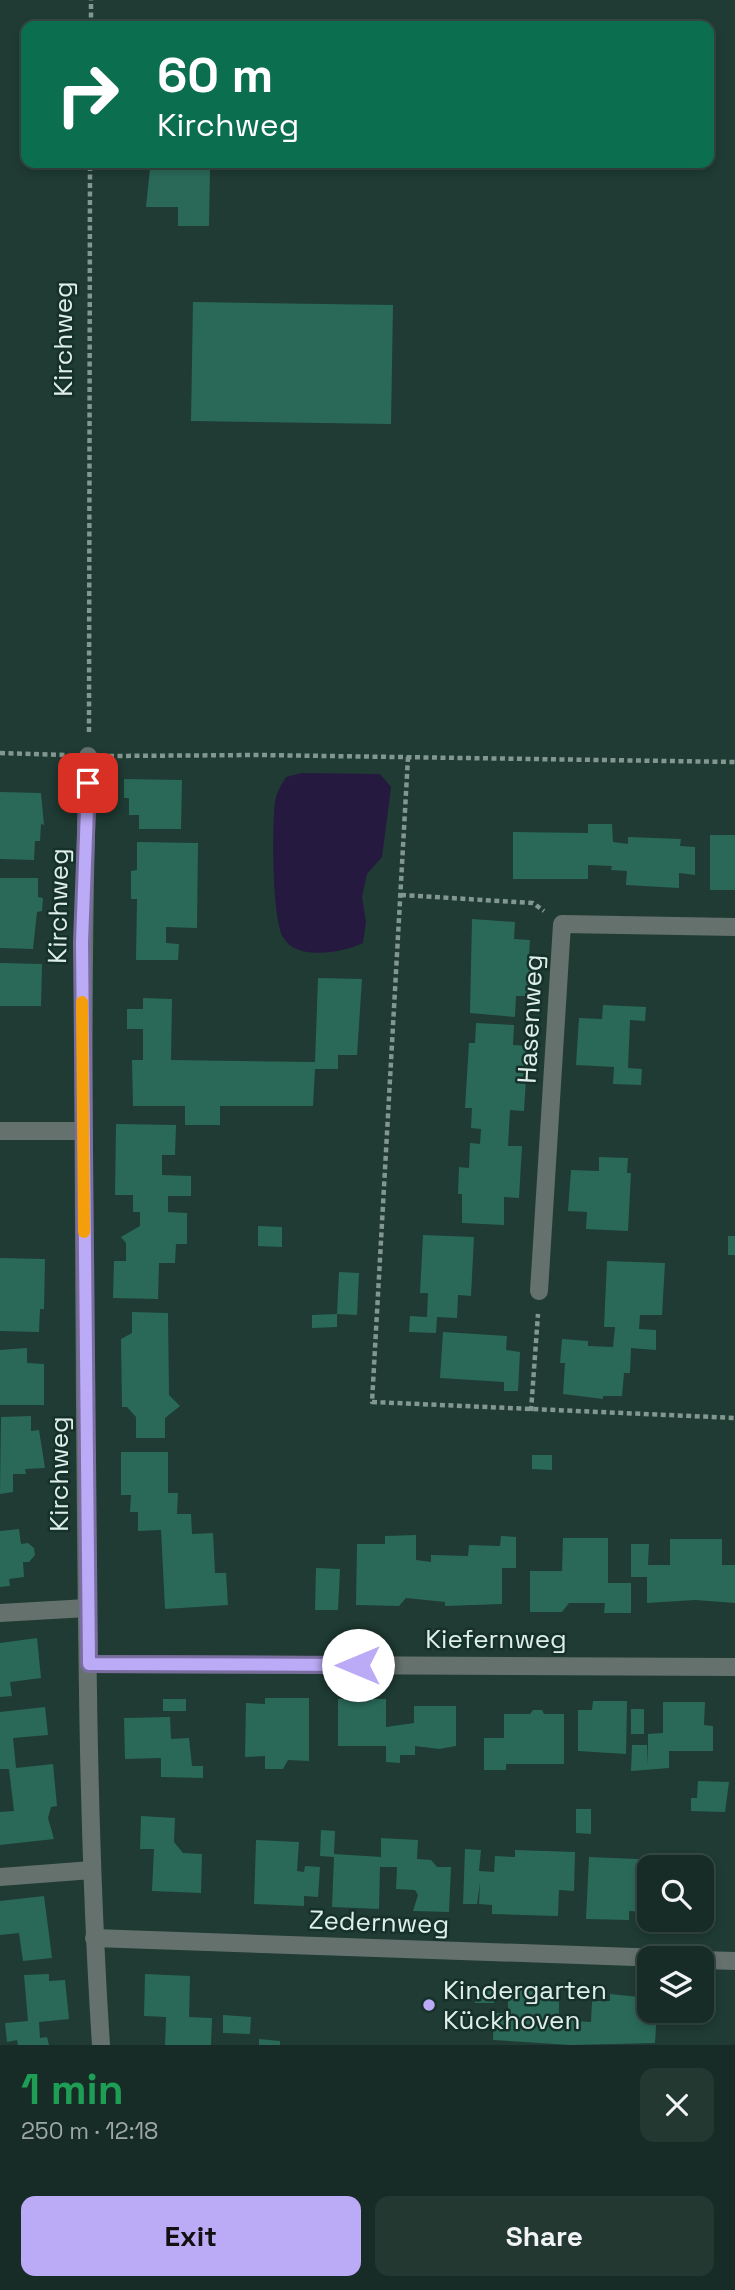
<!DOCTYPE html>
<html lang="en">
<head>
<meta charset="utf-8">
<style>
	:root { --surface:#172c26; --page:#243832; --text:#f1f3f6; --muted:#9ea7a7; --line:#364843; --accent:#bbaaf6 }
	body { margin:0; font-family:"Space Grotesk",sans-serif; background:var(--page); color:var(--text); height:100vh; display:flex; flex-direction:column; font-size:26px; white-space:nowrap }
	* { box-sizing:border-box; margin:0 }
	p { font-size:23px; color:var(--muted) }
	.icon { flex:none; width:38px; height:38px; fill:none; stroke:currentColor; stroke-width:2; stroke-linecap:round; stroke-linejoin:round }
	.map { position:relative; height:2045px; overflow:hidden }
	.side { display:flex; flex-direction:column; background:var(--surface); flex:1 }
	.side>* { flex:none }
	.top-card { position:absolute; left:21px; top:21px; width:693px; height:147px; border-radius:14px; box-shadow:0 4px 10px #0003,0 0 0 2px var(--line); background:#0b6e4f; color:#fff; overflow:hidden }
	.tools { position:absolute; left:637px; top:1855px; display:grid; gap:14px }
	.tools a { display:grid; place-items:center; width:77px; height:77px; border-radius:14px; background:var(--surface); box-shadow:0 4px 10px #0003,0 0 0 2px var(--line); font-size:35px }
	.pin { position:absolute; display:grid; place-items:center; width:60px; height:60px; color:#fff; margin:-30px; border-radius:14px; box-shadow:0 4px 10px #0006 }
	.me { position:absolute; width:77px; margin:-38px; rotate:270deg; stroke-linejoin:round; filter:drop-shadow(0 0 5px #0008) }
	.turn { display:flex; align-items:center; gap:24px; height:147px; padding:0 21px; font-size:32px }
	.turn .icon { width:91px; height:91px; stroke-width:2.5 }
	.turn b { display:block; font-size:49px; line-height:60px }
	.round { display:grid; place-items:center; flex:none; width:74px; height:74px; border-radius:14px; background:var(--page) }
	.head { display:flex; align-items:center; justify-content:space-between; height:119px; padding:0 21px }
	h1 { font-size:42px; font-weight:800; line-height:52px; color:#1e9e55 }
	.button { display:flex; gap:14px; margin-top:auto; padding:14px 21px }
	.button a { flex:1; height:80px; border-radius:14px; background:var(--accent); color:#111; font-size:28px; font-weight:800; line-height:80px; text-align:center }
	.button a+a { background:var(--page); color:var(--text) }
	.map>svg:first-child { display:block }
</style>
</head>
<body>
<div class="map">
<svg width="735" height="2045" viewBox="0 0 735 2045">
	<rect width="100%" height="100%" fill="#1f3b33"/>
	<path fill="#25193f" d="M302 773 380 774 391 787 382 857 367 874 362 897 366 922 363 943C344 952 296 962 283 937 272 917 272 827 275 802 276 793 282 784 286 777Z"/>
	<g fill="#2a6958">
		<path d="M150 168 210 169 209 226H178V207H146Z"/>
		<path d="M193 302 393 305 391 424 191 421Z"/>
		<path d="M124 779 182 780 181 829H139V815H129V798H124Z"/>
		<path d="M0 792 41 793 44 825 41 824 40 841H35L34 860 0 859Z"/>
		<path d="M588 824H612L613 842 628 844V837L681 839 680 846 695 847V875L679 873V888L626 885 627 871 611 870 612 866 588 865V879H513V832L588 833Z"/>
		<rect x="710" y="835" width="25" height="55"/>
		<path d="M137 842 198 843 197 928 166 927V943L179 944 178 960H136L137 899H131V871L137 870Z"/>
		<path d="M0 878H38V897L43 898 42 911 37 912 33 949 0 948Z"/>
		<path d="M472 919 515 922 514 939 530 940 528 970H533L531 996H516L515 1017 470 1013Z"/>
		<path d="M0 963 42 964 41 1006H0Z"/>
		<path d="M318 978 362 979 357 1055H338V1069H315L313 1106H220V1125H185V1106H133L132 1060H143V1029H127V1009H143V998L172 999 171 1060 315 1062Z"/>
		<path d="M603 1005 646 1007 645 1021 630 1020 628 1068 642 1069 641 1085 613 1084 614 1067 576 1065 579 1018 602 1019Z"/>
		<path d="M476 1023 514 1025 513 1045 528 1046 524 1111 510 1110 508 1146H522L519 1198 504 1197V1225L462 1223V1194H458L459 1167 469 1168 470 1143 480 1144 481 1129 471 1128 472 1108H465L469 1043H475Z"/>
		<path d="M116 1124 176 1125 175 1155H162V1175L191 1176V1196H168V1212L187 1213V1244H176L175 1263H159L158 1299 113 1298 114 1261H126V1243L121 1237 140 1226V1212H133V1195H115Z"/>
		<path d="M599 1157 628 1158 627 1173H631L628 1231 586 1229 587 1212 568 1211 571 1170 599 1171Z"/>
		<path d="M258 1226 282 1227V1247L258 1246Z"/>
		<path d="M423 1235 474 1237 471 1296 458 1295 457 1318 437 1317 436 1333 409 1332 410 1316 427 1317 428 1293H420Z"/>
		<rect x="728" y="1236" width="7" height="19"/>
		<path d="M0 1258 45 1259 44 1309H40L39 1332 0 1331Z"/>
		<path d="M607 1261 665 1263 662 1315H640L639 1329 656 1330V1350L631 1348 630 1373H624L622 1396H603V1399L563 1394 565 1363H560L562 1339 588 1341V1346L613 1347 615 1327H604Z"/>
		<path d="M339 1272 359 1273 357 1315 337 1314V1327L312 1328V1315L337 1314Z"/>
		<path d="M132 1312 168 1313 169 1395 180 1406 165 1418V1438H136V1417L127 1407H122L121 1339 132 1333Z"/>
		<path d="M443 1332 507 1336 506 1350 520 1352 518 1391H504V1382L440 1378Z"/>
		<path d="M27 1348V1363L44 1364V1405H0V1350Z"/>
		<path d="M31 1416V1431L39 1430 45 1468 25 1469 26 1474H13V1492L0 1494 1 1417Z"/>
		<path d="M121 1452H168V1493H178L177 1514H191L192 1534 213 1533 215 1573H226L228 1605 165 1609 161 1530 138 1531V1512H130L131 1495H121Z"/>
		<path d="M532 1455H552V1470L532 1469Z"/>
		<path d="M19 1529 21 1544 28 1543 34 1548 35 1555 29 1562H23L24 1577 9 1579 10 1586 0 1587V1531Z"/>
		<path d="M416 1535V1560L431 1562V1555L468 1556 469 1545 500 1546 501 1536 516 1537V1568H502V1604L445 1606V1602L406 1598 399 1606 356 1605 357 1544H385V1536Z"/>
		<path d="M563 1538H608V1583H631V1613H604L605 1603H569L562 1612H530V1571H562Z"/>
		<path d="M670 1539H722V1565H735V1603L695 1600 647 1603V1577H631V1544H649L648 1565H670Z"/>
		<path d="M316 1568 340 1569 338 1610H315Z"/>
		<path d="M37 1638 41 1678 10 1682 12 1696 0 1697V1643Z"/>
		<path d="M265 1698H309V1761L288 1760 283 1769H265V1756L245 1757 246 1703 265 1704Z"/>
		<rect x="163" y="1699" width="23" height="12"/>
		<path d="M338 1699H386V1727L414 1723V1706H456V1746L439 1749 415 1746V1755H400V1763L386 1762V1746H338Z"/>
		<path d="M593 1701H627L626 1754 578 1751V1710H592Z"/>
		<path d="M663 1702H705L704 1725 713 1726V1751H669V1768L631 1771 632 1745H647L648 1765V1734L663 1733Z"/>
		<path d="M45 1707 48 1735 13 1738 16 1768 53 1764 57 1806 51 1807 48 1818 54 1839 0 1845V1812L14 1811 9 1769H0V1712Z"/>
		<rect x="631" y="1709" width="13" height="25"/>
		<path d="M533 1710H542L544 1714H564V1764H506V1770H484V1738H504V1714H530Z"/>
		<path d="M170 1717 171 1739 189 1738 192 1766H203V1778L161 1777V1758L125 1759 124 1718Z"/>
		<path d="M698 1781 729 1782 725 1812 691 1811V1798H697Z"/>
		<path d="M576 1809H591V1834L576 1833Z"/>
		<path d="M141 1816 175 1818 174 1842 183 1853 202 1854 201 1893 152 1891 154 1849H140Z"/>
		<path d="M321 1830 335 1831 334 1854 381 1857V1838L418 1840 417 1859 431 1860 437 1867H451L449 1912 413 1911 418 1895 415 1890 396 1889 397 1867H380L379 1909 332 1907 334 1857 320 1856Z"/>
		<path d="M256 1840 299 1842 297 1871 304 1872 305 1866 320 1867 318 1897 304 1896V1906L254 1904Z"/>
		<path d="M465 1849 481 1850 479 1871 494 1872 495 1856 515 1857V1850L575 1852 574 1891 559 1890 558 1916 492 1914V1905L479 1904 480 1882 477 1904H463Z"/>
		<path d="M589 1857 661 1860V1867H649V1890H644L643 1912 629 1911V1920L586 1919Z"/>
		<path d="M702 1870 714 1871 712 1919H702Z"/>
		<path d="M44 1896 52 1958 23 1961 19 1933 0 1935V1901Z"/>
		<path d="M49 1974V1981L65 1980 69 2019 39 2022 40 2038 47 2037 49 2045H18L17 2040 7 2042 5 2023 28 2021 24 1975Z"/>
		<path d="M145 1974 190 1976 189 2017 212 2018 211 2045H165L166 2017 144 2016Z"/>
		<path d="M508 1990 559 1992V2016H573V2021L591 2022 592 2001H610V1994L649 1998V2011H657L655 2043 571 2045 493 2040 494 2013H508Z"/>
		<path d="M476 1991H494V2003H475Z"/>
		<path d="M223 2015 251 2017 250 2034 223 2033Z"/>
		<path d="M259 2039 280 2041V2045H259Z"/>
	</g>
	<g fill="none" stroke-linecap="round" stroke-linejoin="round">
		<g stroke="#819790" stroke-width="4.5" stroke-dasharray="5 3.5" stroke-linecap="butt">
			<path d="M91 26V0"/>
			<path d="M89 732 90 163"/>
			<path d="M0 753 66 755"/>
			<path d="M109 756 260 755 735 762"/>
			<path d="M408 757 372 1402 735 1418"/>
			<path d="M401 895 533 903 544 911"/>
			<path d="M531 1411 538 1314"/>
		</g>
		<g stroke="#65716d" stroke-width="18">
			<path d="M88 756C81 972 84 1188 85 1404 87 1617 87 1832 101 2045"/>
			<path d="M0 1131H83"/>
			<path d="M539 1291 562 924 735 927"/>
			<path d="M0 1613 87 1608"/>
			<path d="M89 1664 735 1667"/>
			<path d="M0 1877 92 1870"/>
			<path d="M94 1938 662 1958"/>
			<path d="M702 1960 735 1961"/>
		</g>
	</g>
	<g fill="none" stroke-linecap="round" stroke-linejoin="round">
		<defs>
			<path id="route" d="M88 783 82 942 89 1664 358 1665"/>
		</defs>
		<use href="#route" stroke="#7a6ea0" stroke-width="18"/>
		<use href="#route" stroke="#bbaaf6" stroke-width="12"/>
		<path stroke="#f59e0b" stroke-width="12" d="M82 1002 84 1232"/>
	</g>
	<circle fill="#bbaaf6" stroke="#153129" stroke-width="2.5" cx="429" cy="2005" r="7"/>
	<g text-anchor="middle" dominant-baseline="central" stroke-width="5" stroke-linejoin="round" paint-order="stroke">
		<g font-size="26" fill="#deeee8" stroke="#153129">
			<text transform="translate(63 339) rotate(-90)">Kirchweg</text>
			<text transform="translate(58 906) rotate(-89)">Kirchweg</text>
			<text transform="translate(530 1019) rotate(-87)">Hasenweg</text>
			<text transform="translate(59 1474) rotate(-90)">Kirchweg</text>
			<text x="496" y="1639">Kiefernweg</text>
			<text transform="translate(379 1922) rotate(2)">Zedernweg</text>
		</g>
		<g font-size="26" fill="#deeee8" stroke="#153129" text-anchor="start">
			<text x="443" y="1990">Kindergarten<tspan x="443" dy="30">Kückhoven</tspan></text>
		</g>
	</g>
</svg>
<div class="tools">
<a><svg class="icon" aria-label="search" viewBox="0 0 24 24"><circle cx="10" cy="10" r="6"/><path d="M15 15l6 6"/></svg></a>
<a><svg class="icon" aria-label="layers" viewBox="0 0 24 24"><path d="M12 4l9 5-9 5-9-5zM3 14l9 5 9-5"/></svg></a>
</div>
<div class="pin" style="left:88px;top:783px;background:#d93025"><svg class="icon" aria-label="arrive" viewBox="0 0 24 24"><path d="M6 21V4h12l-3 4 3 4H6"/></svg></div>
<svg class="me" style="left:358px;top:1665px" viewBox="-20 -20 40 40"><circle r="19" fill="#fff"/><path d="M0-13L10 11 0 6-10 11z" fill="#bbaaf6"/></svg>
<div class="top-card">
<div class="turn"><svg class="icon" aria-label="right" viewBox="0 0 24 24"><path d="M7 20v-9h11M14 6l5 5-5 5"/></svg><div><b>60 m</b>Kirchweg</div></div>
</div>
</div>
<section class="side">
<div class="head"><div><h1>1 min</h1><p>250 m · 12:18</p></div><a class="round"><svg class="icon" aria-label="close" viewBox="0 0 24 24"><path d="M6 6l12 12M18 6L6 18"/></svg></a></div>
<div class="button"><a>Exit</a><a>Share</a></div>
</section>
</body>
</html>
